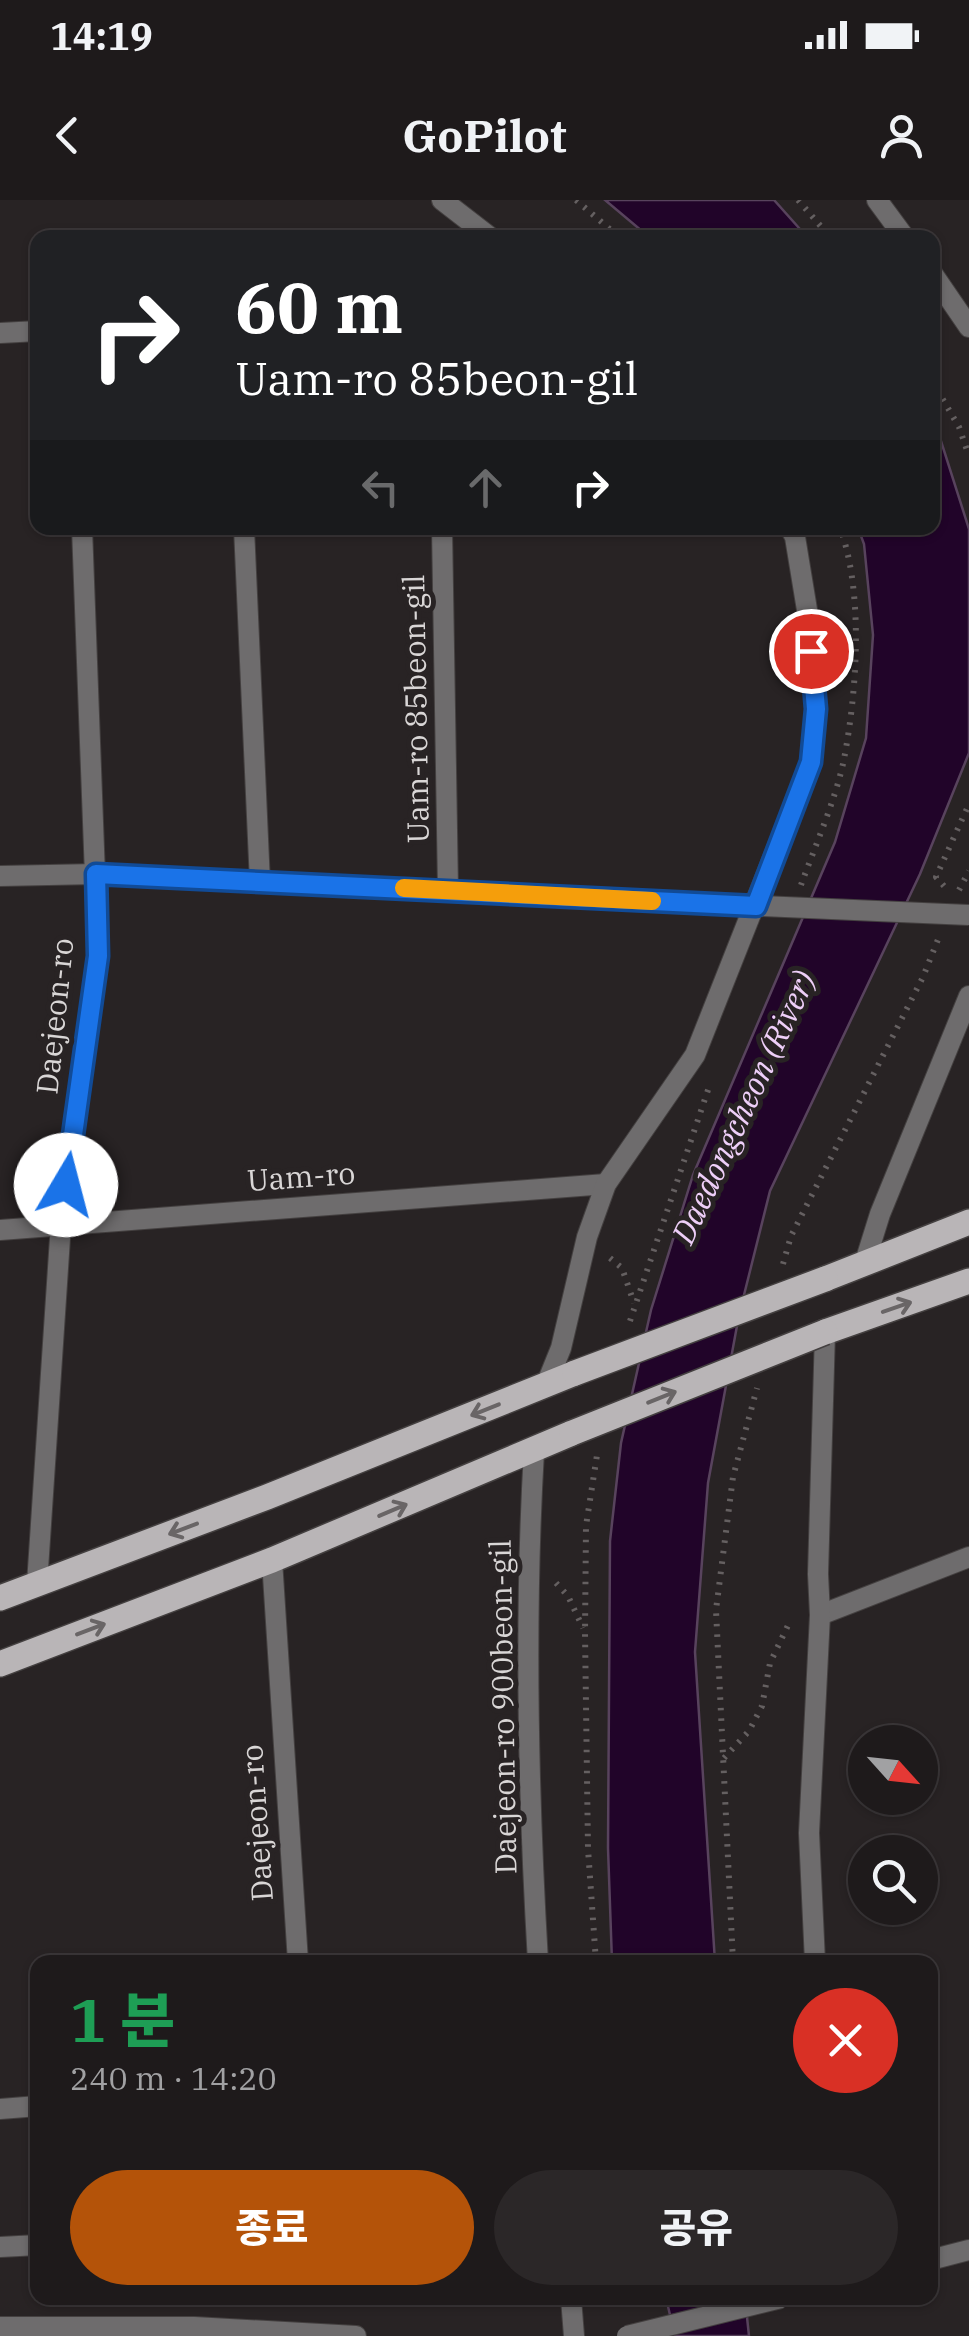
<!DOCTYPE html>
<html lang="ko">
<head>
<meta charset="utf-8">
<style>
	:root { --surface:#1e1a1b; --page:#2b2728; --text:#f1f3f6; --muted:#a1a1a3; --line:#3c383a; --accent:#b45309 }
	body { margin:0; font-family:"IBM Plex Serif","Noto Sans KR",serif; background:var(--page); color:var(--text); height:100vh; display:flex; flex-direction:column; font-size:38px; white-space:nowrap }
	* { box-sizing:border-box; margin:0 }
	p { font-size:32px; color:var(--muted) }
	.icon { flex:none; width:55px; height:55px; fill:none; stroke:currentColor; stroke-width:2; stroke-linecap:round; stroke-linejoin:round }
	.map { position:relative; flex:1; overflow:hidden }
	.details { position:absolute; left:30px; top:1755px; width:908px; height:350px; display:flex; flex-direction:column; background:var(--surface); border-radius:20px; box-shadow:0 2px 8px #0004,0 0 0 2px var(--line) }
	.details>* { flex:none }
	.guide { position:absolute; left:30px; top:30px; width:910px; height:305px; border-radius:20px; box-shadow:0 2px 8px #0004,0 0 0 2px var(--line); background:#202124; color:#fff; overflow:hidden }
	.needle { width:65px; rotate:117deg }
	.buttons { position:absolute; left:848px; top:1525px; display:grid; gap:20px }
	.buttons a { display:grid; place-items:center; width:90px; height:90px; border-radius:50%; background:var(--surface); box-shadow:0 2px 8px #0004,0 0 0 2px var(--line); font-size:50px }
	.pin { position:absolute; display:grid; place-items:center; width:85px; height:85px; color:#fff; margin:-42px; border:5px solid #fff; border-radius:50%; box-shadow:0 2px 10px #0007 }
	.me { position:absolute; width:110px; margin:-55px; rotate:8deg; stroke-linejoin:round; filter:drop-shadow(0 0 8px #0008) }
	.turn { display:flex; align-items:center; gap:35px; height:210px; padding:0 40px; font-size:45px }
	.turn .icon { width:130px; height:130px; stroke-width:2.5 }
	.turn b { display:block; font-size:70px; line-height:85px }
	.lanes { display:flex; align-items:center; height:95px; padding:0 40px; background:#0003; justify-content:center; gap:50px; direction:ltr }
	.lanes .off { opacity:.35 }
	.round { display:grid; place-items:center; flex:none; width:105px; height:105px; border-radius:52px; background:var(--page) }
	.head { display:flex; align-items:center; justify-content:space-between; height:170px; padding:0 40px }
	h1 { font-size:60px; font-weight:800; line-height:75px; color:#1e9e55 }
	.primary-button { display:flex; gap:20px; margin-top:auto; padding:20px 40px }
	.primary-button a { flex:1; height:115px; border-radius:60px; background:var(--accent); color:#fff; font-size:40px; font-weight:800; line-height:115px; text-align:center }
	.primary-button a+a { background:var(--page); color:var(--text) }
	.status { display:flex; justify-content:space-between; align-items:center; height:70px; padding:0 50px; background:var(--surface); direction:ltr }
	.status svg { height:28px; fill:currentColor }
	header { display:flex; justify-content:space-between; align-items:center; height:130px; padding:0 40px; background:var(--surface); font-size:45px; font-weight:800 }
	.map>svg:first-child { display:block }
</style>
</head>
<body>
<div class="status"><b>14:19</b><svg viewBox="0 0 49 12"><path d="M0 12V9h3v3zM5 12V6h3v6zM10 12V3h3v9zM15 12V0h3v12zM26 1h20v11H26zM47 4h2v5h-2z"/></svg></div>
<header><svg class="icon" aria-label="back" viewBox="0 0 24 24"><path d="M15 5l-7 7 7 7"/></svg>GoPilot<svg class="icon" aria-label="person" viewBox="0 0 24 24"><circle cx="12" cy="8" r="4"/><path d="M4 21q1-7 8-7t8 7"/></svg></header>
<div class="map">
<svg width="969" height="2136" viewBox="0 0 969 2136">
	<rect width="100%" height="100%" fill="#282324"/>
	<g fill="#210429" stroke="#58435d" stroke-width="2.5">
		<path d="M605 0H774L807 37H649Z"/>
		<path d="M933 216 969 329V553L920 674 770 991 739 1115 708 1283 695 1452 715 1762H612L608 1648 610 1341 621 1243 651 1110 693 975 835 642 866 538 873 435 864 344 858 328H932Z"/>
		<path d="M666 2098H745L749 2136H675Z"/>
	</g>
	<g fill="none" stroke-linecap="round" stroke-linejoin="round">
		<defs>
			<g id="minor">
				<path d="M442 0 491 38"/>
				<path d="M877 0 905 38"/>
				<path d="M932 73 969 127"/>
				<path d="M0 133 38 131"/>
				<path d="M244 328 260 683"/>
				<path d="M442 328 448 690"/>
				<path d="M0 676 96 674 760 706"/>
				<path d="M0 1030 606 984"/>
				<path d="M865 1062 880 1014 969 796"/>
				<path d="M546 1185 561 1148 587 1037 606 984 695 855 811 562 816 509 809 422 795 337 790 328"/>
				<path d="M534 1251C524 1421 528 1593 538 1762"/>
				<path d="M272 1360 298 1762"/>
				<path d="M37 1384 61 1023 98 756 82 328"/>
				<path d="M820 1415 969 1357"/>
				<path d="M815 1762 809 1633 820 1415 818 1374 825 1132"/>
				<path d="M0 1909 38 1906"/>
				<path d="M0 2047 38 2045"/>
				<path d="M930 2060 969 2050"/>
				<path d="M571 2098 574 2136"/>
				<path d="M0 2127H194L356 2136"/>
			</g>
			<g id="primary">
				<path d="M825 1079 969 1022"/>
				<path d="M825 1132 969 1081"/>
				<path d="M0 1398 267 1297 575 1173"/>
				<path d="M0 1464 272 1360 572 1233"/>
			</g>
		</defs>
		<use href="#minor" stroke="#444040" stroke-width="22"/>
		<use href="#primary" stroke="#444040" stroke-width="28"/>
		<g stroke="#656061" stroke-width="6" stroke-dasharray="2.5 8" stroke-linecap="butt">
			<path d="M576 0 620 38"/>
			<path d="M798 0 831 38"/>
			<path d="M932 181 959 227 969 256"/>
			<path d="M801 685C815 646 836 599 844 559 857 492 864 392 840 328"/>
			<path d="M944 686 936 677 969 604"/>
			<path d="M959 690 969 671"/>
			<path d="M610 1058 622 1068 634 1103"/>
			<path d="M783 1064 791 1036 923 777 939 737"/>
			<path d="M630 1121 709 887"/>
			<path d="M556 1383 568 1396 583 1428"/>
			<path d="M724 1558 749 1531 762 1506 770 1463 791 1419"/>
			<path d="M596 1762 588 1649 585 1433 586 1326 597 1255"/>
			<path d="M733 1762 716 1410 733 1277 757 1188"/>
		</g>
		<use href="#minor" stroke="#6e6c6d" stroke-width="20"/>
		<use href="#primary" stroke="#b9b5b7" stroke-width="25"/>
		<defs>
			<g id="minor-bridge">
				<path d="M760 706 969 715"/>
				<path d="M627 2136 781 2098"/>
			</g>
			<g id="primary-bridge">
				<path d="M575 1173 825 1079"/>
				<path d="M572 1233 825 1132"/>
			</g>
		</defs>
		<use href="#minor-bridge" stroke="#444040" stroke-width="22" stroke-linecap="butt"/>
		<use href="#primary-bridge" stroke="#444040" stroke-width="28" stroke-linecap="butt"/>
		<use href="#minor-bridge" stroke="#6e6c6d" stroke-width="20"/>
		<use href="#primary-bridge" stroke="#b9b5b7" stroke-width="25"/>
	</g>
	<defs><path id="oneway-shaft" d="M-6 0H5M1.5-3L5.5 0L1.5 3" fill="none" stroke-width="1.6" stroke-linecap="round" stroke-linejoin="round" transform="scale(2.5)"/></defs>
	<g stroke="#696566">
		<use href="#oneway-shaft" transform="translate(897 1107) rotate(-19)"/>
		<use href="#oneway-shaft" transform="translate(662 1197) rotate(-22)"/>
		<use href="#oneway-shaft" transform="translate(485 1210) rotate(158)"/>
		<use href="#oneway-shaft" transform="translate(393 1310) rotate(-23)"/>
		<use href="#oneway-shaft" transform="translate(183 1329) rotate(159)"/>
		<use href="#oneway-shaft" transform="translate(91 1429) rotate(-21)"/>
	</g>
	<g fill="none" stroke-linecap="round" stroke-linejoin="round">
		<defs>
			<path id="route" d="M66 985 98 756 96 674 756 706 811 562 816 509 811 451"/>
		</defs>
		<use href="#route" stroke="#114b97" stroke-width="25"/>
		<use href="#route" stroke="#1a73e8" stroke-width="18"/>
		<path stroke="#f59e0b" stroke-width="18" d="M404 688 652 701"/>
	</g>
	<g text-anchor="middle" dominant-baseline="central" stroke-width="10" stroke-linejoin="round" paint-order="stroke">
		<g font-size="30" fill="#d9d6d6" stroke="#282324">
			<text transform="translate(415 509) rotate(-91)">Uam-ro 85beon-gil</text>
			<text transform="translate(54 816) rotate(-84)">Daejeon-ro</text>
			<text transform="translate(301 976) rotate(-4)">Uam-ro</text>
			<text transform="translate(502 1507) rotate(-91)">Daejeon-ro 900beon-gil</text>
			<text transform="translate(256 1623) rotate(-94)">Daejeon-ro</text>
		</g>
		<g font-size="32" font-style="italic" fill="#eecff8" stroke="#282324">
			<text transform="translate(743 907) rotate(-65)">Daedongcheon (River)</text>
		</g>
	</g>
</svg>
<div class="buttons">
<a><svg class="needle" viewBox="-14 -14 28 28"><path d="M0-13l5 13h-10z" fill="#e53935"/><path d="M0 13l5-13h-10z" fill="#a1a1a3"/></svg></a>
<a><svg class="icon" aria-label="search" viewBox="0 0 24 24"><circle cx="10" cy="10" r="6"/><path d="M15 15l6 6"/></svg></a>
</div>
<div class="pin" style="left:811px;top:451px;background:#d93025"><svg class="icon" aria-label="arrive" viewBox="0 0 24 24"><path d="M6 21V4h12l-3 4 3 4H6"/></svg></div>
<svg class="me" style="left:66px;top:985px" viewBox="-20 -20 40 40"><circle r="19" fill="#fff"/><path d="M0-13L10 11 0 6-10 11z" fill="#1a73e8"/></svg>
<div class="guide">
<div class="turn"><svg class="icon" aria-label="right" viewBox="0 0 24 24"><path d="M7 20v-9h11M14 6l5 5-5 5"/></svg><div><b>60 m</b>Uam-ro 85beon-gil</div></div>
<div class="lanes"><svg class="icon off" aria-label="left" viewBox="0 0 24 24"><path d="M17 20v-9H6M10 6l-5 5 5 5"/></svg><svg class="icon off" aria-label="ahead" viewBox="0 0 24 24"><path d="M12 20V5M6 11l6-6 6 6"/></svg><svg class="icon" aria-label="right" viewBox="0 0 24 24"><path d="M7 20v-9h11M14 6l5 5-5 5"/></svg></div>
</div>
<section class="details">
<div class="head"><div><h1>1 분</h1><p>240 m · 14:20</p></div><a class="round" style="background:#d93025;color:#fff"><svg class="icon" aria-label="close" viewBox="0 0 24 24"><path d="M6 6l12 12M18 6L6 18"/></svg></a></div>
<div class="primary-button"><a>종료</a><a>공유</a></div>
</section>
</div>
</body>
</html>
